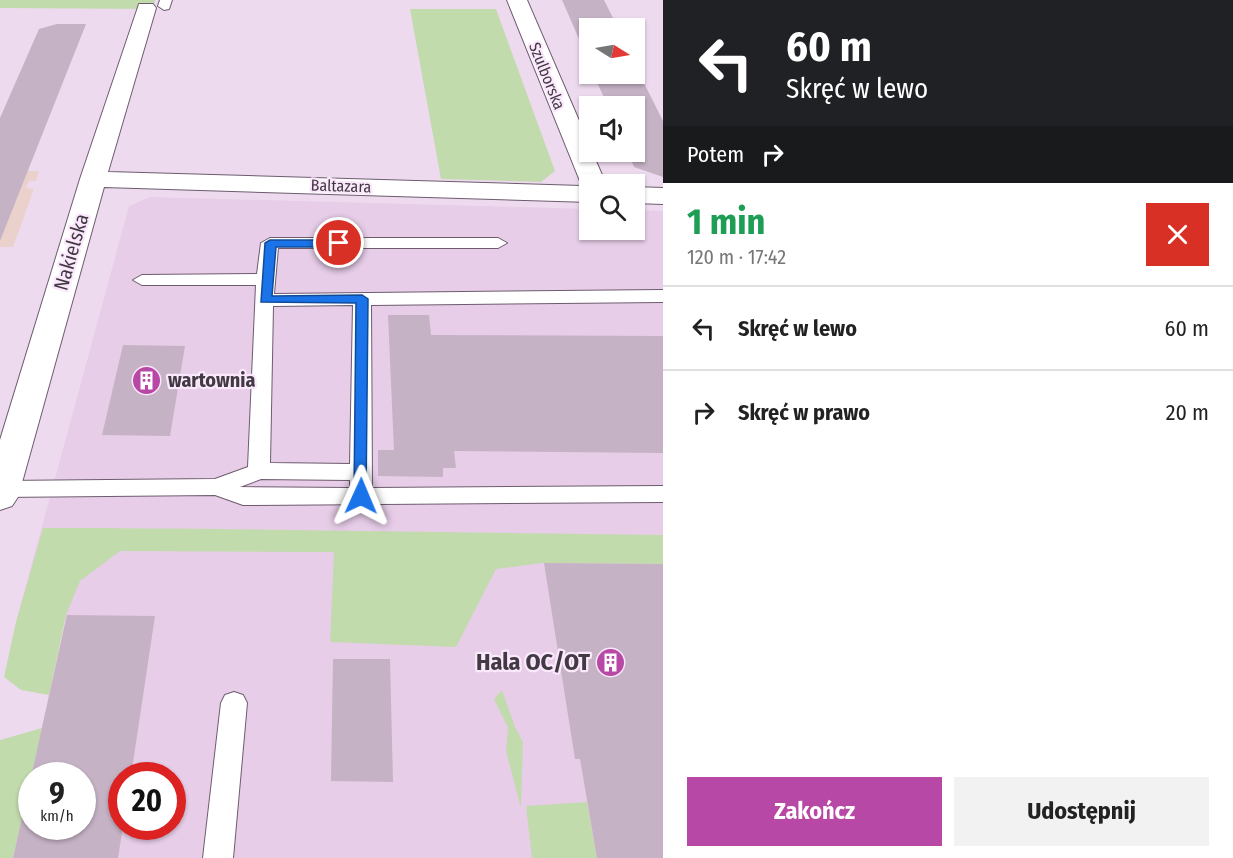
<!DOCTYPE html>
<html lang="pl">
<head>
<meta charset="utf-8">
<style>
	:root { --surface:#fff; --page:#f2f2f2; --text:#222; --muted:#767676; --line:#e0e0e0; --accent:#b748a5 }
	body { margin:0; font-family:"Fira Sans Condensed",sans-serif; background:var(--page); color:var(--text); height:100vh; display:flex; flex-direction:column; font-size:22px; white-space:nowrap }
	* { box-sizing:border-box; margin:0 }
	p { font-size:20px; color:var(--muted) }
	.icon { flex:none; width:33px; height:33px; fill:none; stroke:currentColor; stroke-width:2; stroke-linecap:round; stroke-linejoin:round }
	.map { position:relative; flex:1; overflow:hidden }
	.side { display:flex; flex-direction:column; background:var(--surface); width:570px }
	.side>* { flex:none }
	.hud { background:#202124; color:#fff; overflow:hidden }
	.needle { width:39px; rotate:101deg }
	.tools { position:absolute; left:579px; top:18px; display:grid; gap:12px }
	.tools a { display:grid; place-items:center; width:66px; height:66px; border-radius:0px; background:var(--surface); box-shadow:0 2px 4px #0004; font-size:30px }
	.speed { position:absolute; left:18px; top:762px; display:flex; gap:12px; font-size:30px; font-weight:700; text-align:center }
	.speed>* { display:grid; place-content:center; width:78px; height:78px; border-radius:50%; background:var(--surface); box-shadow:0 2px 4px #0004; line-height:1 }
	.speed small { font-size:15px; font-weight:400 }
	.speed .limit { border:9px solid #d22; background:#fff; color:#111 }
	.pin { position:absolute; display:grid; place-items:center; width:51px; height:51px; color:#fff; margin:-26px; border:3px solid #fff; border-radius:50%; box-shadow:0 2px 6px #0007 }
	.me { position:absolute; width:66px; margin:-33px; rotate:1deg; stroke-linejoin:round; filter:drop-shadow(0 0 4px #0008) }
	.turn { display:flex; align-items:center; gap:21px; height:126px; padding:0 24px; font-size:27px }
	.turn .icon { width:78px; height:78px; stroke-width:2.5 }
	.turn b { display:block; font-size:42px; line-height:51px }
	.then { display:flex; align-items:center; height:57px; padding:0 24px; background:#0003; gap:12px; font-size:22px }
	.round { display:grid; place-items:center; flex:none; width:63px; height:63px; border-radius:0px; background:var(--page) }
	.summary { display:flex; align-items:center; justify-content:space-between; height:102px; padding:0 24px }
	h1 { font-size:36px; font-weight:700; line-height:45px; color:#1e9e55 }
	.primary-button { display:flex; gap:12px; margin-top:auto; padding:12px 24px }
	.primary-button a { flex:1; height:69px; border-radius:0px; background:var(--accent); color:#fff; font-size:24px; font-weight:700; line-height:69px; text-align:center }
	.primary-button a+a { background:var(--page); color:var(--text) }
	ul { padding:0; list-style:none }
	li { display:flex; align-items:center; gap:18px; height:84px; padding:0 24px; border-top:2px solid var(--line) }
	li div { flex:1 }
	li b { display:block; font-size:22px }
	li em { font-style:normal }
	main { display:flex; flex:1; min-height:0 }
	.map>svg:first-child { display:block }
</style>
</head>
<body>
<main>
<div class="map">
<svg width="663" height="858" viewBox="0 0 663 858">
	<rect width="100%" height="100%" fill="#eedaef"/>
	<path fill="#ebd1cc" d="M0 171H39L36 181H29L26 188 34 189 13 247H0Z"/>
	<path fill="#e7cde8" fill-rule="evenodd" d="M150 197 589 209 590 230H634L635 210 663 211V858H13L65 621 16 622 129 206ZM32 776H82V826H32ZM122 776H172V826H122Z"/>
	<g fill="#c2dbad">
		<path d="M0 0H155L152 9 0 8Z"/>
		<path d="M410 9H496L555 171 541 182 441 179Z"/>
		<path d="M43 528C250 528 456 533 663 535V564L542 563 496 569 456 647 330 642 334 552 120 551 80 581 66 615 49 695 21 690 4 677 16 622Z"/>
		<path d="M502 690 515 727 523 742 521 808 506 751 508 728 494 699Z"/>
		<path d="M42 728 13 858H0V740Z"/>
		<path d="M587 802 597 858H532L526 806Z"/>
	</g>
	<g fill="#c5b2c5" fill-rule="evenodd">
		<path d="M562 0H604L618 28H590V64Z"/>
		<path d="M57 24H86L0 241V118L39 29Z"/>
		<path d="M634 63 663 121V177L634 167 628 152H634V106H608L593 74H634Z"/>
		<path d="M388 315H429L431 335 663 336V453L454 451 456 468H443V477L378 476V450H394Z"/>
		<path d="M123 345 185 346 170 436 102 435Z"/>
		<path d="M544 563 663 564V858H597L580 759H575Z"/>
		<path d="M67 615 155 616 131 776H122L123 826 118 858H13ZM32 776H82V826H32Z"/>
		<path d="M333 659H390L393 782 331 781Z"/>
	</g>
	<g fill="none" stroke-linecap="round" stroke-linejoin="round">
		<defs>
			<g id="service">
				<path d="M160 0H172L169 9 164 10 158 6Z"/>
				<path d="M270 238H498L507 243 498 248H278L274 294 663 290V302L371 305 372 488 663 486V502L243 505 215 495 0 497 2 481 215 479 248 467 256 285H142L133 280 142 275 257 274 261 243ZM353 305 350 464 270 463 273 306ZM261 479 350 480V488L240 487Z"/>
				<path d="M234 692 243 695 247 703 233 858H203L221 703 225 695Z"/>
			</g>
			<g id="minor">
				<path d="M507 0H527L590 146V152H592L606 184H590V202L104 187 18 497 12 506 0 510V440L80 179 139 4H153L156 8 108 172 582 186Z"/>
				<path d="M634 187 663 188V204L634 203Z"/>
			</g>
		</defs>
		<use href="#service" stroke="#6d5c6e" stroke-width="2"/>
		<use href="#minor" stroke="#6d5c6e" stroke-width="2"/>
		<use href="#service" fill="#fff" fill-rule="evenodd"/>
		<use href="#minor" fill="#fff" fill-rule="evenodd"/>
	</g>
	<path fill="#1a73e8" stroke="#114b97" stroke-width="1.5" d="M270 240H339L344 243 339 247H276L272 296 362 295 368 299 366 500 361 502 354 496 356 303 261 302 265 243Z"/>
	<defs>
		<symbol id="building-disc" viewBox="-11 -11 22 22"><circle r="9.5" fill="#b748a5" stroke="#fbe8fc"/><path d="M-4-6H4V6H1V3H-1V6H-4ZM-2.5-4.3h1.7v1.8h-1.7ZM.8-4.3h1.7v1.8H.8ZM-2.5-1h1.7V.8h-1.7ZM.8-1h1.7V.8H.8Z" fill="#fff"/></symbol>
	</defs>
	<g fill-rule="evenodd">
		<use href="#building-disc" x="130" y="364" width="33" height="33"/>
		<use href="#building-disc" x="594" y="646" width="33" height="33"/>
	</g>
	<g text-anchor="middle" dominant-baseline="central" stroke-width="4.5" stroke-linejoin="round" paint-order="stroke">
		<g font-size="16" fill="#413a42" stroke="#fbe8fc">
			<text transform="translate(547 76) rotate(68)">Szulborska</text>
			<text transform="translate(341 186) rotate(2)">Baltazara</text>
		</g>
		<g font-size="20" fill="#413a42" stroke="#fbe8fc">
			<text transform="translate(71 252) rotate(-74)">Nakielska</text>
		</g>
		<g font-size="20" font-weight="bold" fill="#413a42" stroke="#fbe8fc" text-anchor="start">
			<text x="168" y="380">wartownia</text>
		</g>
		<g font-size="24" font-weight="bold" fill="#413a42" stroke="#fbe8fc" text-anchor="end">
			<text x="590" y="662">Hala OC/OT</text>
		</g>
	</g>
</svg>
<div class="tools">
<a><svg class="needle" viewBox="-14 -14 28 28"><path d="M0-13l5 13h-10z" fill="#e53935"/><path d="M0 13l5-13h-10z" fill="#767676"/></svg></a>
<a><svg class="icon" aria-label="sound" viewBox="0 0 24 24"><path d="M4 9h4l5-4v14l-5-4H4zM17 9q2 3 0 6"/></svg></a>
<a><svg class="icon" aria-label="search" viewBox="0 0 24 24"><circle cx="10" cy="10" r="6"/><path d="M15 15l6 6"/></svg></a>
</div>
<div class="speed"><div>9<small>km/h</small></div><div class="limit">20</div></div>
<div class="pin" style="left:339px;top:243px;background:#d93025"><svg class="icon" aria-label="arrive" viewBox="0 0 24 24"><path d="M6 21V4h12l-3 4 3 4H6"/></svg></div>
<svg class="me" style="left:361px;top:496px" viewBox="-20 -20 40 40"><path d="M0-17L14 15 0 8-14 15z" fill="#1a73e8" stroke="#fff" stroke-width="4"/></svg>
</div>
<section class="side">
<div class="hud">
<div class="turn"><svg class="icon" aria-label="left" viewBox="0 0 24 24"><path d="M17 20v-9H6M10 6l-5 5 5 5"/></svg><div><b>60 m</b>Skręć w lewo</div></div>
<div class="then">Potem<svg class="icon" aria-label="right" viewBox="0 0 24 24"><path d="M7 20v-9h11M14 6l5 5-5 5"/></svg></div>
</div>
<div class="summary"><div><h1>1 min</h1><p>120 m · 17:42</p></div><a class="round" style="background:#d93025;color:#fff"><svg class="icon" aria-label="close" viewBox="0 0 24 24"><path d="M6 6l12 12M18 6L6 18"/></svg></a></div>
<ul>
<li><svg class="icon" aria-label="left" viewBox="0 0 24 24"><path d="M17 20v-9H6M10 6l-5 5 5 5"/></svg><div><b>Skręć w lewo</b></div><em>60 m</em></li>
<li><svg class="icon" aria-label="right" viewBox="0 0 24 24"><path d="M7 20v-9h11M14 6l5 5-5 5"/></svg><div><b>Skręć w prawo</b></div><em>20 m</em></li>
</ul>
<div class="primary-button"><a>Zakończ</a><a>Udostępnij</a></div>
</section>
</main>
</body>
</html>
